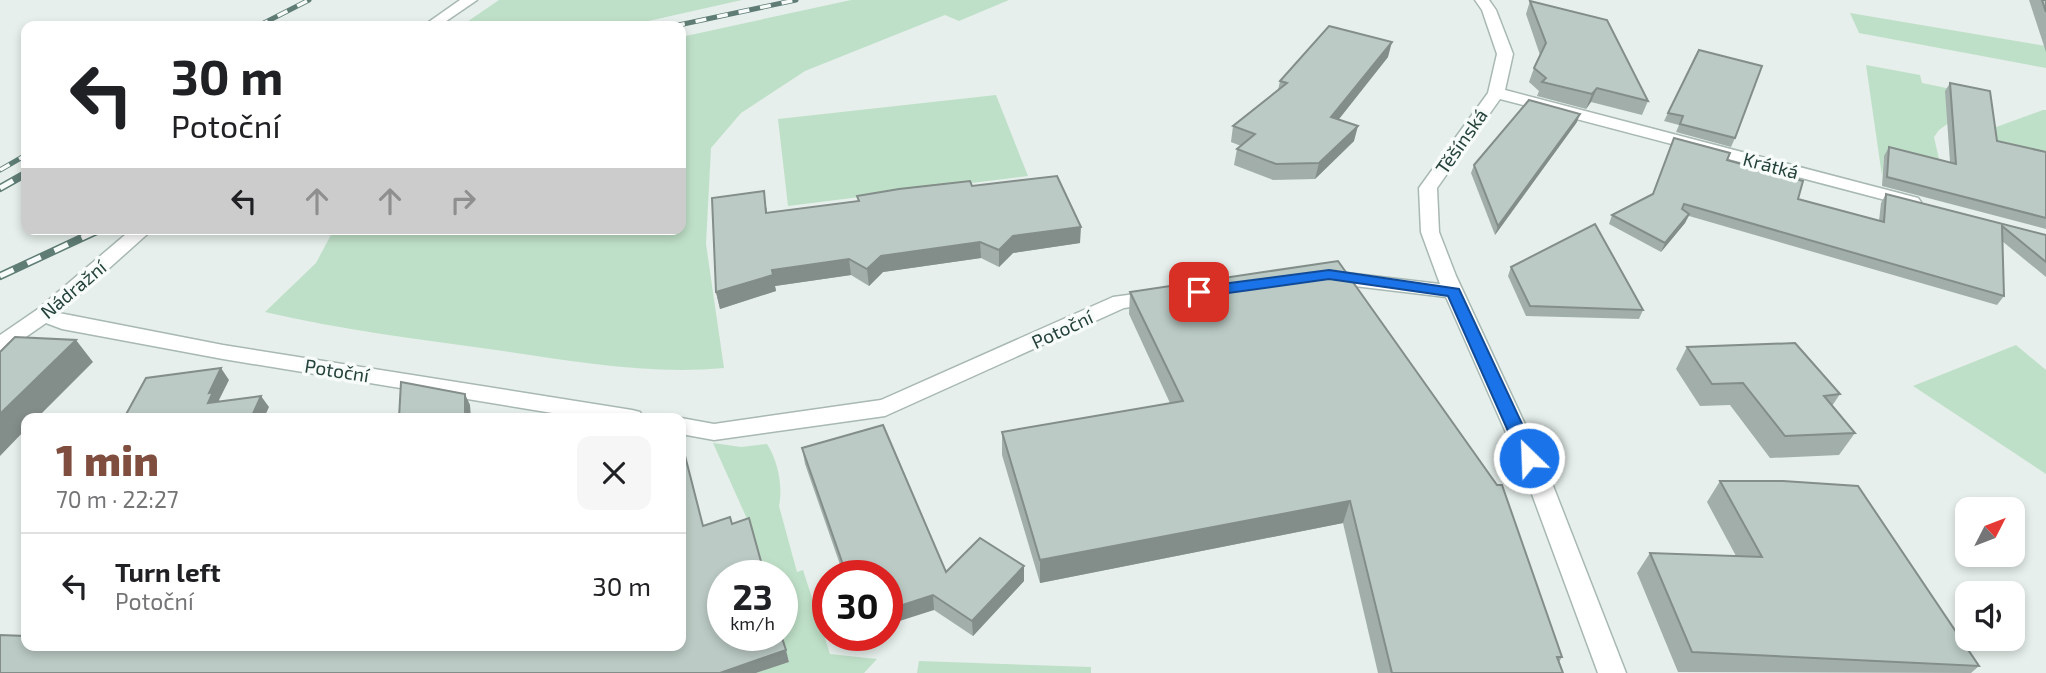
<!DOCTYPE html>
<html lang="en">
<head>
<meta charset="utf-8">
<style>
	:root { --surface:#fff; --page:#f6f6f6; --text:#202124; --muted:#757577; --line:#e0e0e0; --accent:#7f4e3f }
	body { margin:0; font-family:"Exo 2",sans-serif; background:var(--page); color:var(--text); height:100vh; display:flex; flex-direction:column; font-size:26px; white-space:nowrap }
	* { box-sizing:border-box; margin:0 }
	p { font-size:23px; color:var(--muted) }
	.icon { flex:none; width:38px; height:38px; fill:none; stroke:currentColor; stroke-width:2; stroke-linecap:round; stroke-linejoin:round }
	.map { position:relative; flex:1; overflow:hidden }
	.sheet { position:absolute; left:21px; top:413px; width:665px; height:238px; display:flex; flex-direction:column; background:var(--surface); border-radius:14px; box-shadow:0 4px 10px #0003 }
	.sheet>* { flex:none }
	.guide { position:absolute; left:21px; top:21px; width:665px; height:214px; border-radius:14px; box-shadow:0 4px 10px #0003; background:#fff; color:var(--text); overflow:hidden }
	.needle { width:46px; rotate:48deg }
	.tools { position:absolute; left:1955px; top:497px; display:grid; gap:14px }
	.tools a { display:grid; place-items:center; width:70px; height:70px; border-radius:14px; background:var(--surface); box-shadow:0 4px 10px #0003; font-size:35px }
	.speed { position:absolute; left:707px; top:560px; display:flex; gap:14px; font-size:35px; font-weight:700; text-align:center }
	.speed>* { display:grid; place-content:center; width:91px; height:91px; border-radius:50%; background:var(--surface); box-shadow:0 4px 10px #0003; line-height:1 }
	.speed small { font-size:18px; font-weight:400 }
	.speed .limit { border:10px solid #d22; background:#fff; color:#111 }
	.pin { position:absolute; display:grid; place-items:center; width:60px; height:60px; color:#fff; margin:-30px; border-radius:14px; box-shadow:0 4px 10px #0006 }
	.me { position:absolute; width:77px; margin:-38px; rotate:336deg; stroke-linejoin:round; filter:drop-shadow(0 0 5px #0008) }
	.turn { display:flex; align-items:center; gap:24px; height:147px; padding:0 35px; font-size:32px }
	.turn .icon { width:91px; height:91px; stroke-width:2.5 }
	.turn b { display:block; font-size:49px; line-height:60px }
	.lanes { display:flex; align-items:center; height:66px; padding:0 35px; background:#0003; justify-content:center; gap:35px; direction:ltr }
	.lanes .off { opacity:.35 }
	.round { display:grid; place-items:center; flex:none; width:74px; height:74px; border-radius:14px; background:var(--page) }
	.summary { display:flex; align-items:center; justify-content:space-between; height:119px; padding:0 35px }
	h1 { font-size:42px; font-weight:800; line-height:52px; color:var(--accent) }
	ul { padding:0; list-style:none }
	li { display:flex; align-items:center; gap:21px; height:105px; padding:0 35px; border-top:2px solid var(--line) }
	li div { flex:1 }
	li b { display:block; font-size:26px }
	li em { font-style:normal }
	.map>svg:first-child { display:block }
</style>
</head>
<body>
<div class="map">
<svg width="2046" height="673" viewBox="0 0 2046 673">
	<rect width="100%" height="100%" fill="#e6efeb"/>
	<g fill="#bfe0c8">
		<path d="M499 0H742L626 26H461Z"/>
		<path d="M851 0H1009L959 21 945 15 805 71 741 113 711 148 706 244 724 368C649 375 571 361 496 350 419 339 341 330 265 312L316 263 334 229H681V37Z"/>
		<path d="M1850 13 2046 46V68L1859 33Z"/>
		<path d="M1866 65 1920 75 1922 83 1986 96 1939 130 1934 137 1947 195 1884 156 1882 176Z"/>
		<path d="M996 95 1028 176 788 206 778 119Z"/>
		<path d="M2043 110H2046V162L1980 148 1988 130Z"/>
		<path d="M2016 345 2046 370V474L1913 386Z"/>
		<path d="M713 443 741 447 767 444C778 461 783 486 779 506L797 572 803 570 830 654 877 659 864 673H756L789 661 781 635 782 576H765L752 530Z"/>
		<path d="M919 661 1091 667V673H917Z"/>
	</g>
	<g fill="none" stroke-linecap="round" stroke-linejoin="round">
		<defs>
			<g id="minor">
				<path d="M460 0H477L439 26H423Z"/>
				<path d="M1475 0H1489L1496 10 1513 54 1505 90 1918 198 1921 202 1912 207 1500 99 1437 188 1439 232 1456 276 1550 478 1626 673H1598L1526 478 1446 297 1321 282 1314 280 1311 276 1314 272 1321 270 1440 284 1421 232 1419 188 1488 93 1497 54 1482 10Z"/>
				<path d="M132 229H153L59 313 223 345 632 410 640 412 643 418H583L223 359 62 329 46 323 7 350 0 352V335L38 309Z"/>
				<path d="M1157 291 1164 292 1167 297 1164 302 1124 308 885 416 714 440 681 434V418L714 424 881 400 1113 297Z"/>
			</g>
		</defs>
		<use href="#minor" stroke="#a8b8b2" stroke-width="3"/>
		<use href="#minor" fill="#fff" fill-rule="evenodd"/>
		<defs>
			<g id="rail-far1">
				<path d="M258 26 309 0"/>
				<path d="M674 26 796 0"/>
				<path d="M0 170 26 155"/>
				<path d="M22 175 26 173"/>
			</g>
			<g id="rail">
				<path d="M0 188 25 174"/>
				<path d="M0 276 101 229"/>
			</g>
		</defs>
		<use href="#rail-far1" stroke="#5f7d75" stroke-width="5"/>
		<use href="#rail" stroke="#5f7d75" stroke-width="8"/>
		<use href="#rail-far1" stroke="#f7fbf9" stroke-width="3.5" stroke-dasharray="11" stroke-linecap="butt"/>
		<use href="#rail" stroke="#f7fbf9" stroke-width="5" stroke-dasharray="15" stroke-linecap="butt"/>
	</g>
	<g fill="#a1aea9">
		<path d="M2029 0H2046V52Z"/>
		<path d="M1530 1 1648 101 1642 115 1591 102 1586 109 1537 96 1539 91 1529 82 1534 68 1540 55 1526 14Z"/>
		<path d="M1699 50 1735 138 1731 147 1676 132 1679 125 1664 121Z"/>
		<path d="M1388 57 1338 120 1354 141 1315 179 1273 180 1234 165 1237 149 1241 146 1231 142 1233 126 1278 90 1280 81Z"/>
		<path d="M1950 83 1997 141 2046 152V229L1882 186 1884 156 1889 147 1950 162 1945 91Z"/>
		<path d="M1577 122 1495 235 1471 173 1474 165Z"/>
		<path d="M1674 138 1727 160 1798 199 1879 221 1881 203 1886 194 2046 235V277L2002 241 2004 296 1997 305 1689 216 1685 223 1661 252 1609 224 1612 215 1653 194Z"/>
		<path d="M972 186 1080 243 1013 253 999 267 981 258 883 272 869 286 851 275 775 286 776 291 720 309 716 292 767 207V213Z"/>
		<path d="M1511 267 1643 310 1639 319 1526 316 1508 276Z"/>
		<path d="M1130 292 1562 657 1559 662 1563 673H1378L1343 523 1040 583 1002 455V432L1170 403 1129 314Z"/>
		<path d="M1687 347 1840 394 1832 406 1855 433 1839 455 1770 458 1730 405 1700 406 1676 369Z"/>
		<path d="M802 448 946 572 1024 566V581L973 636 934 610 887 576H844L805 464Z"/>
		<path d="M1720 481 1979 666 1971 673 1678 672 1637 573 1650 553 1736 556 1707 502Z"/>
	</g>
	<g fill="#838d89">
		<path d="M1392 42 1388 57 1328 133 1331 117Z"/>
		<path d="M1597 88 1591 102 1586 109 1592 94Z"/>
		<path d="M1580 114 1577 122 1495 235 1498 226Z"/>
		<path d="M1358 126 1354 141 1315 179 1319 163Z"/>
		<path d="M1689 214 1685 223 1661 252 1665 243Z"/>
		<path d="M1081 227 1080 243 1013 253 999 267V250L1013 236Z"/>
		<path d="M980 242 981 258 883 272 869 286 867 269 881 256Z"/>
		<path d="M849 259 851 275 775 286 776 291 720 309 716 292 772 270Z"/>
		<path d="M76 340 93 362 37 418H26V429L0 456V414Z"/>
		<path d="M221 368 229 380 219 400 221 404 208 403 209 393Z"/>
		<path d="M465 394 470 405 471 418H465Z"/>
		<path d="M261 396 269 407 264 418H251Z"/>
		<path d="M1350 501 1343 523 1040 583V560Z"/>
		<path d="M1024 566V581L973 636 972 621Z"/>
		<path d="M933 595 934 610 887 625V610Z"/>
		<path d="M786 650 789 662 756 673H720Z"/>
	</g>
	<g fill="#bbcac4" stroke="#838d89" stroke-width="2">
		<path d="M2042 0H2046V12Z"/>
		<path d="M1530 1 1607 20 1648 101 1597 88 1592 94 1542 82 1546 78 1534 68 1546 43Z"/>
		<path d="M1329 26 1392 42 1331 117 1358 126 1319 163 1276 164 1237 149 1255 134 1233 126 1287 83 1280 81Z"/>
		<path d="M1699 50 1762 66 1735 138 1680 124 1683 116 1668 113Z"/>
		<path d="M1950 83 1990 91 1997 141 2046 152V218L1887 177 1889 147 1956 164Z"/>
		<path d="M1529 100 1580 114 1498 226 1474 165Z"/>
		<path d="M1674 138 1730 153 1727 160 1803 181 1798 199 1884 222 1886 194 2046 235V262L2002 226 2004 296 1684 204 1682 209 1689 214 1665 243 1612 215 1653 194Z"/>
		<path d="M1057 176 1081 227 1013 236 999 250 980 242 881 256 867 269 849 259 772 270 773 275 716 292 712 198 764 191 766 213 859 201 857 196 899 189 970 181 972 186Z"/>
		<path d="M1595 224 1643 310 1530 306 1511 267Z"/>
		<path d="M1338 261 1497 485H1502L1562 657H1557L1563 673H1392L1350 501 1040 560 1002 432 1183 401 1130 292Z"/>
		<path d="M15 337 76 340 0 414V352Z"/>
		<path d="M1795 343 1840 394 1824 396 1855 433 1785 436 1743 383 1712 384 1687 347Z"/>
		<path d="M221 368 209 393 213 392 208 403 261 396 251 418H124L146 378Z"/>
		<path d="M401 382 465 394V418H399Z"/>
		<path d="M883 425 946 572 980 538 1024 566 972 621 933 595 887 610V576H847L802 448Z"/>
		<path d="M681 440 703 526 730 517 732 524 749 518 765 576H723V635H781L786 650 720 673H0V635L26 636V646H681Z"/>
		<path d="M1720 481H1783L1858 486 1979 666 1692 652 1650 553 1762 557Z"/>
	</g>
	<path fill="#1a73e8" stroke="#114b97" stroke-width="2" d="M1329 270 1459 289 1538 458 1535 463H1523L1520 458 1448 296 1329 279 1199 297 1191 292 1199 287Z"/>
	<g text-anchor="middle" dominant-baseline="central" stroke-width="7" stroke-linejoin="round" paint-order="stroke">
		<g font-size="19" fill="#24423a" stroke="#f7fbf9">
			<text transform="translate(1461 141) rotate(-55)">Těšínská</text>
			<text transform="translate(1771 165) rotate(15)">Krátká</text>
			<text transform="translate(73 289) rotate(-40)">Nádražní</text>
			<text transform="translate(1062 329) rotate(-25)">Potoční</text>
			<text transform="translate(337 370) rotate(9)">Potoční</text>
		</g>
	</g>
</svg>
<div class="tools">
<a><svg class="needle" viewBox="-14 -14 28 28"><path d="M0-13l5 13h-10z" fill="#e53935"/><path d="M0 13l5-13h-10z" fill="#757577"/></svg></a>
<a><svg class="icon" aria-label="sound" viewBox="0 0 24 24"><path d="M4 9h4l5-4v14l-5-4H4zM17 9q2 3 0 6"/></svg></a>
</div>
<div class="speed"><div>23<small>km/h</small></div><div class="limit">30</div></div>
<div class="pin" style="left:1199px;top:292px;background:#d93025"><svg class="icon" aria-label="arrive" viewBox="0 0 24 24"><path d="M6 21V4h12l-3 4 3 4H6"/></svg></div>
<svg class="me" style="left:1529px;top:458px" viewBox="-20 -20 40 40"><circle r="17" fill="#1a73e8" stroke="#fff" stroke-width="3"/><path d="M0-11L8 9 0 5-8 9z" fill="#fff"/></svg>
<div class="guide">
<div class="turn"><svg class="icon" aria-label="left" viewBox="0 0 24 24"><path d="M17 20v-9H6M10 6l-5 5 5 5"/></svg><div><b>30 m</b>Potoční</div></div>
<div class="lanes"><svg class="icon" aria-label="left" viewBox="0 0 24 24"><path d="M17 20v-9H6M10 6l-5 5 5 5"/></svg><svg class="icon off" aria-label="ahead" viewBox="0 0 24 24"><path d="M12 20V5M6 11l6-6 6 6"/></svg><svg class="icon off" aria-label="ahead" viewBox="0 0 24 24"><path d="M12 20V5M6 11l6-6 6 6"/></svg><svg class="icon off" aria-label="right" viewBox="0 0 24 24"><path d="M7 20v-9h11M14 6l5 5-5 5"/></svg></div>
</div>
<section class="sheet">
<div class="summary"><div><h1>1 min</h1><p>70 m · 22:27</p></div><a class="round"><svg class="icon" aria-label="close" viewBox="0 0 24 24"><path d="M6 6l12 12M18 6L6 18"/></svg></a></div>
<ul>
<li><svg class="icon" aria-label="left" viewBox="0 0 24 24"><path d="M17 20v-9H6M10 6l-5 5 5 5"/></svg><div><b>Turn left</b><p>Potoční</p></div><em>30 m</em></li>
</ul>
</section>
</div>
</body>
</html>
